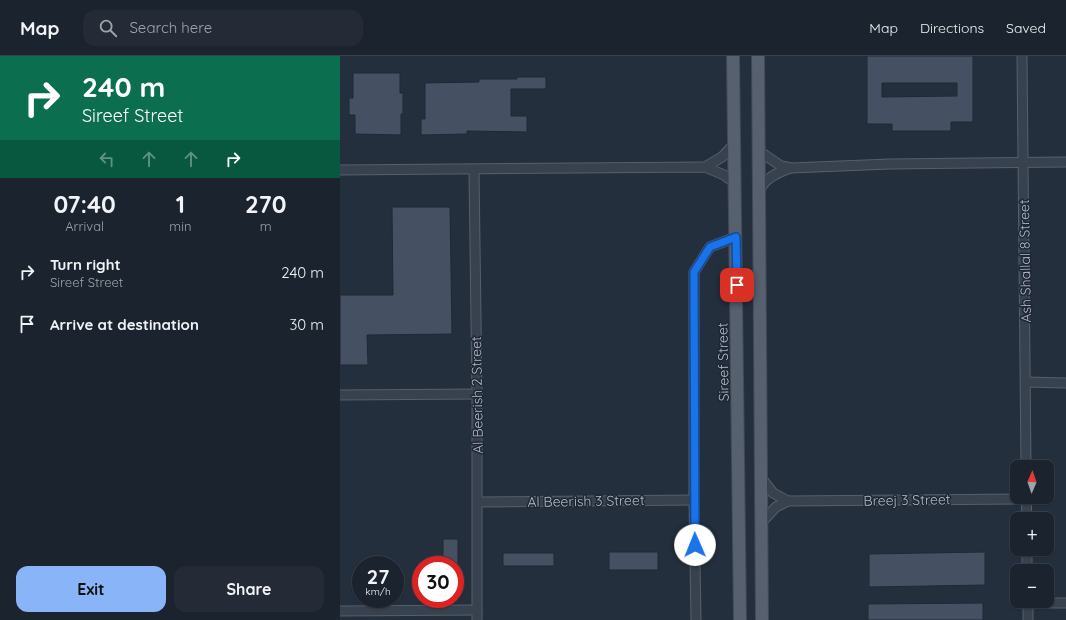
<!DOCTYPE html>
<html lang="en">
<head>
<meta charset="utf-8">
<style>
	:root { --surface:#1b232e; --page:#242b36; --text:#f1f3f6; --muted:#a0a4aa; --line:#39404a; --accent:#8ab4f8 }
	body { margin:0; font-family:Quicksand,sans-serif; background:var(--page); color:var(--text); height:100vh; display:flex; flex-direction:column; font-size:15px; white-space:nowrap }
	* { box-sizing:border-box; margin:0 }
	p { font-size:13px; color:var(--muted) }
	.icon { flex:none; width:22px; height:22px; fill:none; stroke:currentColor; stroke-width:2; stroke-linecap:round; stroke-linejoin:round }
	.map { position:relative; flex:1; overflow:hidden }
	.sheet { display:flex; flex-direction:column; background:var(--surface); width:340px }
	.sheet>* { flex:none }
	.top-card { background:#0b6e4f; color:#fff; overflow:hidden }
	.needle { width:26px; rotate:2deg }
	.tools { position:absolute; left:670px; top:404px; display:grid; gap:8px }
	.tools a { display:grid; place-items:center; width:44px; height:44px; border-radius:8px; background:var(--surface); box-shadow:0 1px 3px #0004,0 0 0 1px var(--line); font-size:20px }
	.speed { position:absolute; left:12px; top:500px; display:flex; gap:8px; font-size:20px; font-weight:700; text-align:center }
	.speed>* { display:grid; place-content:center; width:52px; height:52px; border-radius:50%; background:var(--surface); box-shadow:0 1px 3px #0004,0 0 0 1px var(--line); line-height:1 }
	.speed small { font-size:10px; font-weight:400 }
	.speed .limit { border:6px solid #d22; background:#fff; color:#111 }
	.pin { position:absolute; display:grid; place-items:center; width:34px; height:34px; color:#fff; margin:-17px; border-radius:8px; box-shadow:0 2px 6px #0006 }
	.me { position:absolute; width:44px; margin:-22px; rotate:359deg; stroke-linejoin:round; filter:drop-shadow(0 0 3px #0008) }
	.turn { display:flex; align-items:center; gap:14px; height:84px; padding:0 16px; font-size:18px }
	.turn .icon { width:52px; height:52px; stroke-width:2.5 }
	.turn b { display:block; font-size:28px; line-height:34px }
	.lanes { display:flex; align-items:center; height:38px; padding:0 16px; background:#0003; justify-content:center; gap:20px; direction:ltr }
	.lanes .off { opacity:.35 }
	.eta { display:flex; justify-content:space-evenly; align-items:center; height:68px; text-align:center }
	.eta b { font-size:24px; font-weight:800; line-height:28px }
	.action { display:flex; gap:8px; margin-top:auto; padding:8px 16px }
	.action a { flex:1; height:46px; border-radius:12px; background:var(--accent); color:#111; font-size:16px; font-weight:800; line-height:46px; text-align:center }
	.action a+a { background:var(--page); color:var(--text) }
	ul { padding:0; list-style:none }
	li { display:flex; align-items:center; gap:12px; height:52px; padding:0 16px }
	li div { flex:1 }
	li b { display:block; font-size:15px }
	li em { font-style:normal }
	header { display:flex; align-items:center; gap:24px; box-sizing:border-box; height:56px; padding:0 20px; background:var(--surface); border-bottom:1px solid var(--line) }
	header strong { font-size:19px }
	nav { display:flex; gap:22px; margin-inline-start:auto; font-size:14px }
	.search { width:280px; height:36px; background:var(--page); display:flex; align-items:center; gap:10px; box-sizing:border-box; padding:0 14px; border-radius:12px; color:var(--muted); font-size:15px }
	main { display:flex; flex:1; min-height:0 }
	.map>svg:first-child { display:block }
</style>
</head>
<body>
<header>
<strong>Map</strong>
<div class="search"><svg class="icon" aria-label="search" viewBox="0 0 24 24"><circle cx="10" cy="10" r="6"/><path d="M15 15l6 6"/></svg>Search here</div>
<nav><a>Map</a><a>Directions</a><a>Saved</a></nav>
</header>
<main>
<section class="sheet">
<div class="top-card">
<div class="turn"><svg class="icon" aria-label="right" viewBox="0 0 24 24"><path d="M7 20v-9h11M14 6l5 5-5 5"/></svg><div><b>240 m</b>Sireef Street</div></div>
<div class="lanes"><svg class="icon off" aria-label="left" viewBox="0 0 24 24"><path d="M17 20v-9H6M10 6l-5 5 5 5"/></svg><svg class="icon off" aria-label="ahead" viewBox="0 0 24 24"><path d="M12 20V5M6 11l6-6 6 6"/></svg><svg class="icon off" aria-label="ahead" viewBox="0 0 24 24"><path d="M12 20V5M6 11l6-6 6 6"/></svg><svg class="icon" aria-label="right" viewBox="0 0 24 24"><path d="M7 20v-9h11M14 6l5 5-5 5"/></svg></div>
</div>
<div class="eta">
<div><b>07:40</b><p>Arrival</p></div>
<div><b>1</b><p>min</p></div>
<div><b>270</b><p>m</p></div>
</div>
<ul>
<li><svg class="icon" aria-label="right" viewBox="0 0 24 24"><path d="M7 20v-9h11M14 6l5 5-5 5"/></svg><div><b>Turn right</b><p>Sireef Street</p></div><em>240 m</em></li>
<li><svg class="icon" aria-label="arrive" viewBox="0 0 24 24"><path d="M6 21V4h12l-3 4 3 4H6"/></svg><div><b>Arrive at destination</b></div><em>30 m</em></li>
</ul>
<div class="action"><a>Exit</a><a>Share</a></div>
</section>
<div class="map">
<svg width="726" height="564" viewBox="0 0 726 564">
	<rect width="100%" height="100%" fill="#242f3e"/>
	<g fill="#455162" stroke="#1f2835" fill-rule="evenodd">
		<path d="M527 0H633V66H611V75H552V68H527ZM542 27H617V40L542 41Z"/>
		<path d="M13 17H60V37H63V58H61V79L15 78V59H9V42H13Z"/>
		<path d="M177 21H206V33H171V60H187V76L127 75V78L81 79V63H85V27L139 26V23H177Z"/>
		<path d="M52 151H110L112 278 27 279 28 309H0V239H53Z"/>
		<rect x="103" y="483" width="15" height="26"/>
		<rect x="269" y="496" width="49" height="18"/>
		<path d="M645 496V529L529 531V498Z"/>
		<rect x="163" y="497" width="51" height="13"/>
		<path d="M643 547V564H528V548Z"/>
	</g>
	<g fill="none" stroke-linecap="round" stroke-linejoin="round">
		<defs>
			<g id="minor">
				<path d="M682 0 686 411"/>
				<path d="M419 95 441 110 451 112 550 108 726 106"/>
				<path d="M365 111 382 101 395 87"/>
				<path d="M0 114 365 111 384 119 395 127"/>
				<path d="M134 114 137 338V564"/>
				<path d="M420 134C425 122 437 117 450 112"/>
				<path d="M686 326 726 327"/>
				<path d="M0 339 137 338"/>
				<path d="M422 423 433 437 448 445 686 443"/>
				<path d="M686 441 687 463"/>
				<path d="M138 446 354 444"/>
				<path d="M422 466 436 451 448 445"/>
				<path d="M687 493V515"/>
				<path d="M688 545V564"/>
				<path d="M688 547H726"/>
				<path d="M0 555 137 554"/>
				<path d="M356 564 354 444V216L370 191 396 181"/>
			</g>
			<g id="major">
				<path d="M393 0 400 564"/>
				<path d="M418 0 422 564"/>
			</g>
		</defs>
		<use href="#minor" stroke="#565f6c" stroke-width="11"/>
		<use href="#major" stroke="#414a57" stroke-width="14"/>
		<use href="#minor" stroke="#38414e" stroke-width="9"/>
		<use href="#major" stroke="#56606e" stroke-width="12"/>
	</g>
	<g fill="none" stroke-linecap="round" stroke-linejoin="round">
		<defs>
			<path id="route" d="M355 489 354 216 370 191 396 181 397 229"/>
		</defs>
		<use href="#route" stroke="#114b97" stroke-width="10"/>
		<use href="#route" stroke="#1a73e8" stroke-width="7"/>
	</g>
	<g text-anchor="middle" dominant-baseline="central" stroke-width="3" stroke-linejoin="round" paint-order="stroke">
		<g font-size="14" fill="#b4bcc9" stroke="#1d2633">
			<text transform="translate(685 205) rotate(-91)">Ash Shallal 8 Street</text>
			<text transform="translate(383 306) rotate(-91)">Sireef Street</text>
			<text transform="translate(137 339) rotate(-91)">Al Beerish 2 Street</text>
			<text transform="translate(567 444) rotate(-1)">Breej 3 Street</text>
			<text transform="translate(246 445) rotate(-1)">Al Beerish 3 Street</text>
		</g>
	</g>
</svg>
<div class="tools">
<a><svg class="needle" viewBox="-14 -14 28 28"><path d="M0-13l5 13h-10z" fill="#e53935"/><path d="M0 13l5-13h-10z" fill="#a0a4aa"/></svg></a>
<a>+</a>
<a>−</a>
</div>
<div class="speed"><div>27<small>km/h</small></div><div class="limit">30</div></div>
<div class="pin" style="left:397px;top:229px;background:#d93025"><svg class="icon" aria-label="arrive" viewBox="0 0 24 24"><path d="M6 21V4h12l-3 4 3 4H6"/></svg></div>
<svg class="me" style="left:355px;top:489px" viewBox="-20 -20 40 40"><circle r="19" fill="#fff"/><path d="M0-13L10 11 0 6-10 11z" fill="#1a73e8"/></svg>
</div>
</main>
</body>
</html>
